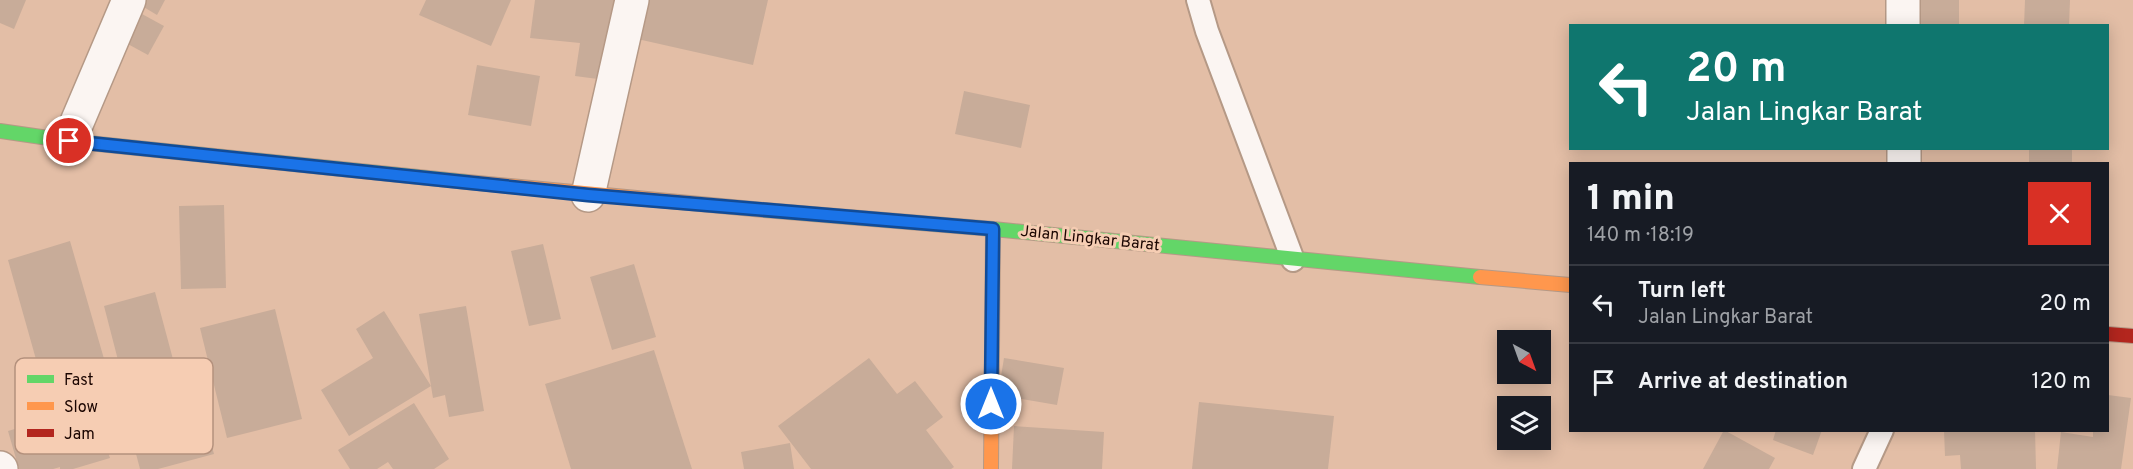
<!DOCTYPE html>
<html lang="en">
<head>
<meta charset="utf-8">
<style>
	:root { --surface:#171b24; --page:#20242c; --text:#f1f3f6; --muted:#9ea1a6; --line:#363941 }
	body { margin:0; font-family:Overpass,sans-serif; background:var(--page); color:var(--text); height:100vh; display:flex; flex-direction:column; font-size:22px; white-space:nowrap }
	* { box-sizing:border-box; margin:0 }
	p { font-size:20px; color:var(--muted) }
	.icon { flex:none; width:33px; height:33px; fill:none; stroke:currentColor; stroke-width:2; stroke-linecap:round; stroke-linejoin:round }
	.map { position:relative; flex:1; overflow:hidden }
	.side { position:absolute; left:1569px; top:162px; width:540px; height:270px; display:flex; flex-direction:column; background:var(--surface); border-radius:0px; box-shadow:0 3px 15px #0003 }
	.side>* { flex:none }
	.guide { position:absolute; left:1569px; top:24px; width:540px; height:126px; border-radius:0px; box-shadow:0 3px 15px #0003; background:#0f766e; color:#fff; overflow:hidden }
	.needle { width:39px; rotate:139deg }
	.buttons { position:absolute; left:1497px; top:330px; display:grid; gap:12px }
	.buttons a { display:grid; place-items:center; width:54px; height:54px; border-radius:0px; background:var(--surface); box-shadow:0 3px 15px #0003; font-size:30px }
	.pin { position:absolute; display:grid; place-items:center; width:51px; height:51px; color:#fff; margin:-26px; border:3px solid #fff; border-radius:50%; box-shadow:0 2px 6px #0007 }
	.me { position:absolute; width:66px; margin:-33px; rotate:0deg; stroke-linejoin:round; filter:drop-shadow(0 0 4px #0008) }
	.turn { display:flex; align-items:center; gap:21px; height:126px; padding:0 18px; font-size:27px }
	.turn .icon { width:78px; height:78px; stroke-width:2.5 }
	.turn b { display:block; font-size:42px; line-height:51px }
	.round { display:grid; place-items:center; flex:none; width:63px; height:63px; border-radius:0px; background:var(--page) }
	.overview { display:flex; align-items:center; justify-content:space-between; height:102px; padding:0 18px }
	h1 { font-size:36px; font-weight:800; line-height:45px }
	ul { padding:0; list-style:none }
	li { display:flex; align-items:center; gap:18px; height:78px; padding:0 18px; border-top:2px solid var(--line) }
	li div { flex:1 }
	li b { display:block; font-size:22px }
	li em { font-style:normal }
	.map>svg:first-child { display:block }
</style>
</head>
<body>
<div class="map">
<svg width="2133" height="469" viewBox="0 0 2133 469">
	<rect width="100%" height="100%" fill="#e3bea6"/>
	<g fill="#c8ac99">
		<path d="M0 0H26L14 29 0 23Z"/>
		<path d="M132 0H165L157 15Z"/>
		<path d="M426 0H511L491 46 419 15Z"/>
		<path d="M535 0H624L613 81 575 76 580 43 530 38Z"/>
		<path d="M641 0H768L753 65 633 38Z"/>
		<rect x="1916" y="0" width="43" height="26"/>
		<path d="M2025 0H2070L2069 26H2024Z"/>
		<path d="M131 8 164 26 148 55 115 37Z"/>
		<path d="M477 65 540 76 531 126 468 115Z"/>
		<path d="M964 91 1030 105 1021 148 955 134Z"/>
		<rect x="2029" y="148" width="43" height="16"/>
		<path d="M224 205 226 288 181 289 179 206Z"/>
		<path d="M70 241 128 442 107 449 110 458 73 469H60V467L53 469H19L8 431 38 422 25 374 39 370 8 260Z"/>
		<path d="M543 244 561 319 529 326 511 251Z"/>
		<path d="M634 264 656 337 612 350 590 277Z"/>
		<path d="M155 292 178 378 171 380 181 418 202 412 214 454 158 469H140L130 431 150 426 140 388 126 391 104 306Z"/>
		<path d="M466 306 484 411 449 417 445 395 433 398 419 314Z"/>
		<path d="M275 309 302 419 227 438 200 328Z"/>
		<path d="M384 311 431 386 349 436 321 390 373 358 356 329Z"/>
		<path d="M654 350 692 469H571L545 384Z"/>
		<path d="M869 358 897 394 915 381 943 417 926 430 954 467 951 469H811L778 426Z"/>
		<path d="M1004 358 1064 368 1057 405 998 395Z"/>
		<path d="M2108 395 2131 398 2121 469H2057L2061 432 2093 437V430H2108Z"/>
		<path d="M1199 402 1334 416 1328 469H1192Z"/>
		<path d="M414 403 449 459 434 469H393L388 462 377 469H350L338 450Z"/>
		<path d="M1014 426 1104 432 1102 469H1012Z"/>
		<path d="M1724 430 1775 458 1769 469H1703Z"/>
		<path d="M1776 430H1822L1813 455 1773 440Z"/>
		<path d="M1944 430H2035L2036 469H1961L1960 455 1945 456Z"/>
		<path d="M790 443 794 469H744L741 452Z"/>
	</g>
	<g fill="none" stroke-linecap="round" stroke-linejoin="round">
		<defs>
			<g id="lane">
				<path d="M1198 0 1207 31 1293 260"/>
				<path d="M1864 469 1882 430"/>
			</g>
			<g id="street">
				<path d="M1903 0V26"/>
				<path d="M69 141 129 0"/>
				<path d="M1904 148V164"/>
				<path d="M588 195 632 0"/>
				<path d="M0 468 1 469"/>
			</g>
			<g id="fast">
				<path d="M0 131 69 141 467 182"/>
				<path d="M764 210 993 229 1480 277"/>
			</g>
			<g id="slow">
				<path d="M467 182 764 210"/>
				<path d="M1480 277 1570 285"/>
				<path d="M991 469 993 229"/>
			</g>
			<path id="jam" d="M2108 334 2133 336"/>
		</defs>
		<use href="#lane" stroke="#b59986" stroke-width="26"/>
		<use href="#street" stroke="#b59986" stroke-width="36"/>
		<use href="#fast" stroke="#b59986" stroke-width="16"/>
		<use href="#slow" stroke="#b59986" stroke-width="16"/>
		<use href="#jam" stroke="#b59986" stroke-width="16"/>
		<use href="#lane" stroke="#fbf5f2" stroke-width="22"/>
		<use href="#street" stroke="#fbf5f2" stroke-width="33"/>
		<use href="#fast" stroke="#63d668" stroke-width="14"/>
		<use href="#slow" stroke="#ff974d" stroke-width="14"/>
		<use href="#jam" stroke="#b3261e" stroke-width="14"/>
	</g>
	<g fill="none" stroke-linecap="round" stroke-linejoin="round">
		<defs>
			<path id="route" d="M69 141 588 195 993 229 991 404"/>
		</defs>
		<use href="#route" stroke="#114b97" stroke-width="15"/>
		<use href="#route" stroke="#1a73e8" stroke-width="10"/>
	</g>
	<g text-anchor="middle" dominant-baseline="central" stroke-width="6" stroke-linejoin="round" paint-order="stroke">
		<g font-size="16" fill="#1b0500" stroke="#f6cdb3">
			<text transform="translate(1090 239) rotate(6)">Jalan Lingkar Barat</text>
		</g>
	</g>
	<rect x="15" y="358" width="198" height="96" rx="9" fill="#f6cdb3" stroke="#b4917d" stroke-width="1.5"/>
	<rect x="27" y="375" width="27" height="8" fill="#63d668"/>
	<rect x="27" y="402" width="27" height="8" fill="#ff974d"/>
	<rect x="27" y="429" width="27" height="8" fill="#b3261e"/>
	<g font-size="16" fill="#1b0500">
		<text x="64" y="385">Fast</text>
		<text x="64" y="412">Slow</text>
		<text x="64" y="439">Jam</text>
	</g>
</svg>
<div class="buttons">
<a><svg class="needle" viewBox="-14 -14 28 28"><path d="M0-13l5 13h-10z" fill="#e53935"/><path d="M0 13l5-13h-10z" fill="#9ea1a6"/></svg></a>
<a><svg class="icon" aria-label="layers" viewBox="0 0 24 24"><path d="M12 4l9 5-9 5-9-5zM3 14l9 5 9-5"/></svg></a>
</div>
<div class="pin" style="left:69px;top:141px;background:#d93025"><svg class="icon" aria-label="arrive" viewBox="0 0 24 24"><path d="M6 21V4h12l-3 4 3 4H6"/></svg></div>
<svg class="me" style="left:991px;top:404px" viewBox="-20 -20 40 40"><circle r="17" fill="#1a73e8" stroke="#fff" stroke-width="3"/><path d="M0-11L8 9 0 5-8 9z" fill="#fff"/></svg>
<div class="guide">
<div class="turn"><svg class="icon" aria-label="left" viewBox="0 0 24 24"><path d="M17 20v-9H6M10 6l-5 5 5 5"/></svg><div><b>20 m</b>Jalan Lingkar Barat</div></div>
</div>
<section class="side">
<div class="overview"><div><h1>1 min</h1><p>140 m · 18:19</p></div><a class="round" style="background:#d93025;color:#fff"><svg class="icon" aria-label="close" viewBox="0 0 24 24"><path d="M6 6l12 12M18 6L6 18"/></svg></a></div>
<ul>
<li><svg class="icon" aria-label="left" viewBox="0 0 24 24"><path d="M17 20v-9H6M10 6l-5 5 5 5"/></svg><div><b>Turn left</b><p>Jalan Lingkar Barat</p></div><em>20 m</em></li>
<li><svg class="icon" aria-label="arrive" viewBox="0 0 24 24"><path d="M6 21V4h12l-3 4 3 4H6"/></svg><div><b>Arrive at destination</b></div><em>120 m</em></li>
</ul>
</section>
</div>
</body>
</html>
